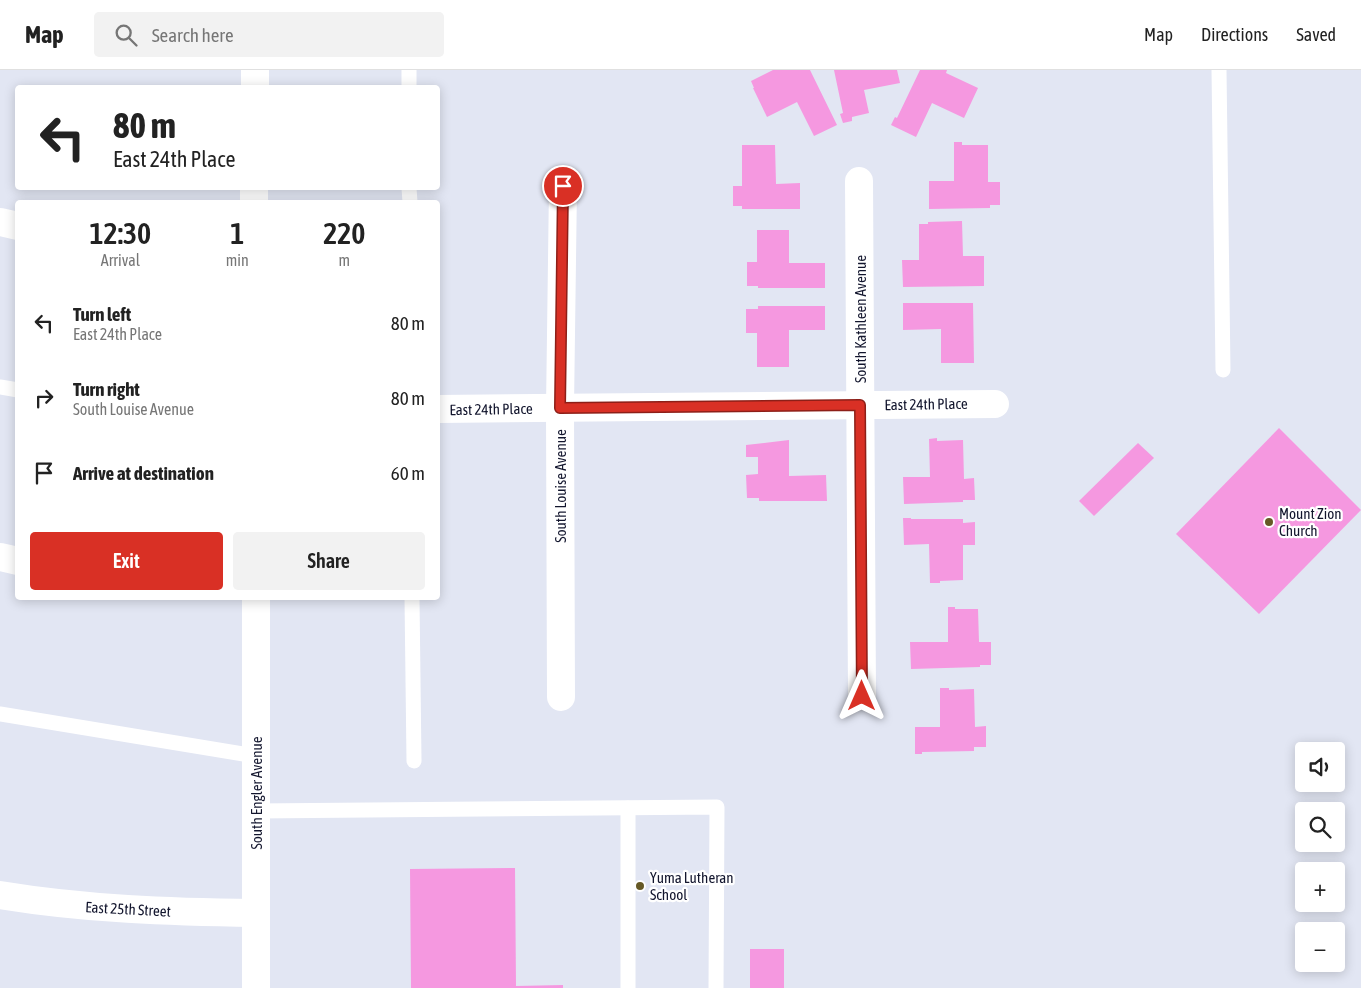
<!DOCTYPE html>
<html lang="en">
<head>
<meta charset="utf-8">
<style>
	:root { --surface:#fff; --page:#f2f2f2; --text:#222; --muted:#767676; --line:#e0e0e0; --accent:#d93025 }
	body { margin:0; font-family:"Asap Condensed",sans-serif; background:var(--page); color:var(--text); height:100vh; display:flex; flex-direction:column; font-size:19px; white-space:nowrap }
	* { box-sizing:border-box; margin:0 }
	p { font-size:16px; color:var(--muted) }
	.icon { flex:none; width:28px; height:28px; fill:none; stroke:currentColor; stroke-width:2; stroke-linecap:round; stroke-linejoin:round }
	.map { position:relative; flex:1; overflow:hidden }
	.side { position:absolute; left:15px; top:130px; width:425px; height:400px; display:flex; flex-direction:column; background:var(--surface); border-radius:5px; box-shadow:0 2px 12px #0003 }
	.side>* { flex:none }
	.banner { position:absolute; left:15px; top:15px; width:425px; height:105px; border-radius:5px; box-shadow:0 2px 12px #0003; background:#fff; color:var(--text); overflow:hidden }
	.buttons { position:absolute; left:1295px; top:672px; display:grid; gap:10px }
	.buttons a { display:grid; place-items:center; width:50px; height:50px; border-radius:5px; background:var(--surface); box-shadow:0 2px 12px #0003; font-size:25px }
	.pin { position:absolute; display:grid; place-items:center; width:42px; height:42px; color:#fff; margin:-21px; border:2px solid #fff; border-radius:50%; box-shadow:0 1px 5px #0007 }
	.me { position:absolute; width:55px; margin:-28px; rotate:0deg; stroke-linejoin:round; filter:drop-shadow(0 0 4px #0008) }
	.turn { display:flex; align-items:center; gap:18px; height:105px; padding:0 15px; font-size:22px }
	.turn .icon { width:65px; height:65px; stroke-width:2.5 }
	.turn b { display:block; font-size:35px; line-height:42px }
	.eta { display:flex; justify-content:space-evenly; align-items:center; height:85px; text-align:center }
	.eta b { font-size:30px; font-weight:600; line-height:35px }
	.cta { display:flex; gap:10px; margin-top:auto; padding:10px 15px }
	.cta a { flex:1; height:58px; border-radius:5px; background:var(--accent); color:#fff; font-size:20px; font-weight:600; line-height:58px; text-align:center }
	.cta a+a { background:var(--page); color:var(--text) }
	ul { padding:0; list-style:none }
	li { display:flex; align-items:center; gap:15px; height:75px; padding:0 15px }
	li div { flex:1 }
	li b { display:block; font-size:19px }
	li em { font-style:normal }
	header { display:flex; align-items:center; gap:30px; box-sizing:border-box; height:70px; padding:0 25px; background:var(--surface); border-bottom:1px solid var(--line) }
	header strong { font-size:24px }
	nav { display:flex; gap:28px; margin-inline-start:auto; font-size:18px }
	.search { width:350px; height:45px; background:var(--page); display:flex; align-items:center; gap:12px; box-sizing:border-box; padding:0 18px; border-radius:5px; color:var(--muted); font-size:19px }
	.map>svg:first-child { display:block }
</style>
</head>
<body>
<header>
<strong>Map</strong>
<div class="search"><svg class="icon" aria-label="search" viewBox="0 0 24 24"><circle cx="10" cy="10" r="6"/><path d="M15 15l6 6"/></svg>Search here</div>
<nav><a>Map</a><a>Directions</a><a>Saved</a></nav>
</header>
<div class="map">
<svg width="1361" height="918" viewBox="0 0 1361 918">
	<rect width="100%" height="100%" fill="#e2e6f3"/>
	<g fill="#f598e0">
		<path d="M773 0H810L837 55 814 66 797 32 767 47 753 18H754L751 11Z"/>
		<path d="M834 0H897L900 13 864 20 869 43 852 47V51L843 53 840 44 843 43Z"/>
		<path d="M920 0H947L946 3 978 18 964 48 932 33 916 67 891 55 895 47 897 48Z"/>
		<path d="M954 72H962V75H988V112H1000V135H990V138L929 139V111H954Z"/>
		<path d="M742 75H775L776 114 800 113V139H742V136H733V116H742Z"/>
		<path d="M962 151 963 186H984V216L903 217 902 190H919V154H928V152Z"/>
		<path d="M757 160H789V193H825V218H758V216H747V192H757Z"/>
		<path d="M903 233H973L974 293H941V259L903 260Z"/>
		<path d="M758 236H825V260H789V297H757V263H746V239H758Z"/>
		<path d="M1279 358 1361 440 1259 544 1176 464Z"/>
		<path d="M937 368V371L963 370 964 409 974 408 975 430H963V432L904 434 903 407H930L929 369Z"/>
		<path d="M789 370V406L826 405 827 431H759V428H747L746 405 758 404V387H746V375Z"/>
		<path d="M1138 373 1154 388 1094 446 1079 431Z"/>
		<path d="M903 448H911V449H963V453L975 452V475H963V510L940 511V513H930L929 474 904 475Z"/>
		<path d="M948 537H955V539H978L979 572H991V595H980V597L911 599 910 572H948Z"/>
		<path d="M940 618H949V620L974 619 975 657 986 656V677H974V681L922 682V684H915V657H940Z"/>
		<path d="M515 798 516 916 563 915V918H411L410 799Z"/>
		<rect x="750" y="879" width="34" height="39"/>
	</g>
	<g fill="none" stroke-linecap="round" stroke-linejoin="round">
		<g stroke="#fff" stroke-width="15">
			<path d="M409 0V18"/>
			<path d="M1219 0 1223 300"/>
			<path d="M409 118 410 132"/>
			<path d="M0 317 18 320"/>
			<path d="M412 528 414 691"/>
			<path d="M0 644 256 686"/>
			<path d="M256 741 717 737 716 918"/>
			<path d="M628 918V738"/>
		</g>
		<g stroke="#fff" stroke-width="28">
			<path d="M255 18V0"/>
			<path d="M859 111 862 626"/>
			<path d="M254 132V118"/>
			<path d="M0 152 18 156"/>
			<path d="M438 339 995 334"/>
			<path d="M0 487 18 491"/>
			<path d="M256 528V918"/>
			<path d="M561 627 560 338 563 116"/>
			<path d="M0 825C85 839 170 842 256 843"/>
		</g>
	</g>
	<g fill="none" stroke-linecap="round" stroke-linejoin="round">
		<defs>
			<path id="route" d="M563 116 560 338 860 335 862 626"/>
		</defs>
		<use href="#route" stroke="#8d1f18" stroke-width="12"/>
		<use href="#route" stroke="#d93025" stroke-width="9"/>
	</g>
	<g fill="#665925" stroke="#fff" stroke-width="2">
		<circle cx="1269" cy="452" r="5"/>
		<circle cx="640" cy="816" r="5"/>
	</g>
	<g text-anchor="middle" dominant-baseline="central" stroke-width="4.5" stroke-linejoin="round" paint-order="stroke">
		<g font-size="15" fill="#12152d" stroke="#fff">
			<text transform="translate(860 249) rotate(-90)">South Kathleen Avenue</text>
			<text transform="translate(926 334) rotate(-1)">East 24th Place</text>
			<text transform="translate(491 339) rotate(-1)">East 24th Place</text>
			<text transform="translate(560 416) rotate(-90)">South Louise Avenue</text>
			<text transform="translate(256 723) rotate(-90)">South Engler Avenue</text>
			<text transform="translate(128 839) rotate(3)">East 25th Street</text>
		</g>
		<g font-size="15" fill="#12152d" stroke="#fff" text-anchor="start">
			<text x="1279" y="443">Mount Zion<tspan x="1279" dy="17">Church</tspan></text>
			<text x="650" y="807">Yuma Lutheran<tspan x="650" dy="17">School</tspan></text>
		</g>
	</g>
</svg>
<div class="buttons">
<a><svg class="icon" aria-label="sound" viewBox="0 0 24 24"><path d="M4 9h4l5-4v14l-5-4H4zM17 9q2 3 0 6"/></svg></a>
<a><svg class="icon" aria-label="search" viewBox="0 0 24 24"><circle cx="10" cy="10" r="6"/><path d="M15 15l6 6"/></svg></a>
<a>+</a>
<a>−</a>
</div>
<div class="pin" style="left:563px;top:116px;background:#d93025"><svg class="icon" aria-label="arrive" viewBox="0 0 24 24"><path d="M6 21V4h12l-3 4 3 4H6"/></svg></div>
<svg class="me" style="left:862px;top:626px" viewBox="-20 -20 40 40"><path d="M0-17L14 15 0 8-14 15z" fill="#d93025" stroke="#fff" stroke-width="4"/></svg>
<div class="banner">
<div class="turn"><svg class="icon" aria-label="left" viewBox="0 0 24 24"><path d="M17 20v-9H6M10 6l-5 5 5 5"/></svg><div><b>80 m</b>East 24th Place</div></div>
</div>
<section class="side">
<div class="eta">
<div><b>12:30</b><p>Arrival</p></div>
<div><b>1</b><p>min</p></div>
<div><b>220</b><p>m</p></div>
</div>
<ul>
<li><svg class="icon" aria-label="left" viewBox="0 0 24 24"><path d="M17 20v-9H6M10 6l-5 5 5 5"/></svg><div><b>Turn left</b><p>East 24th Place</p></div><em>80 m</em></li>
<li><svg class="icon" aria-label="right" viewBox="0 0 24 24"><path d="M7 20v-9h11M14 6l5 5-5 5"/></svg><div><b>Turn right</b><p>South Louise Avenue</p></div><em>80 m</em></li>
<li><svg class="icon" aria-label="arrive" viewBox="0 0 24 24"><path d="M6 21V4h12l-3 4 3 4H6"/></svg><div><b>Arrive at destination</b></div><em>60 m</em></li>
</ul>
<div class="cta"><a>Exit</a><a>Share</a></div>
</section>
</div>
</body>
</html>
